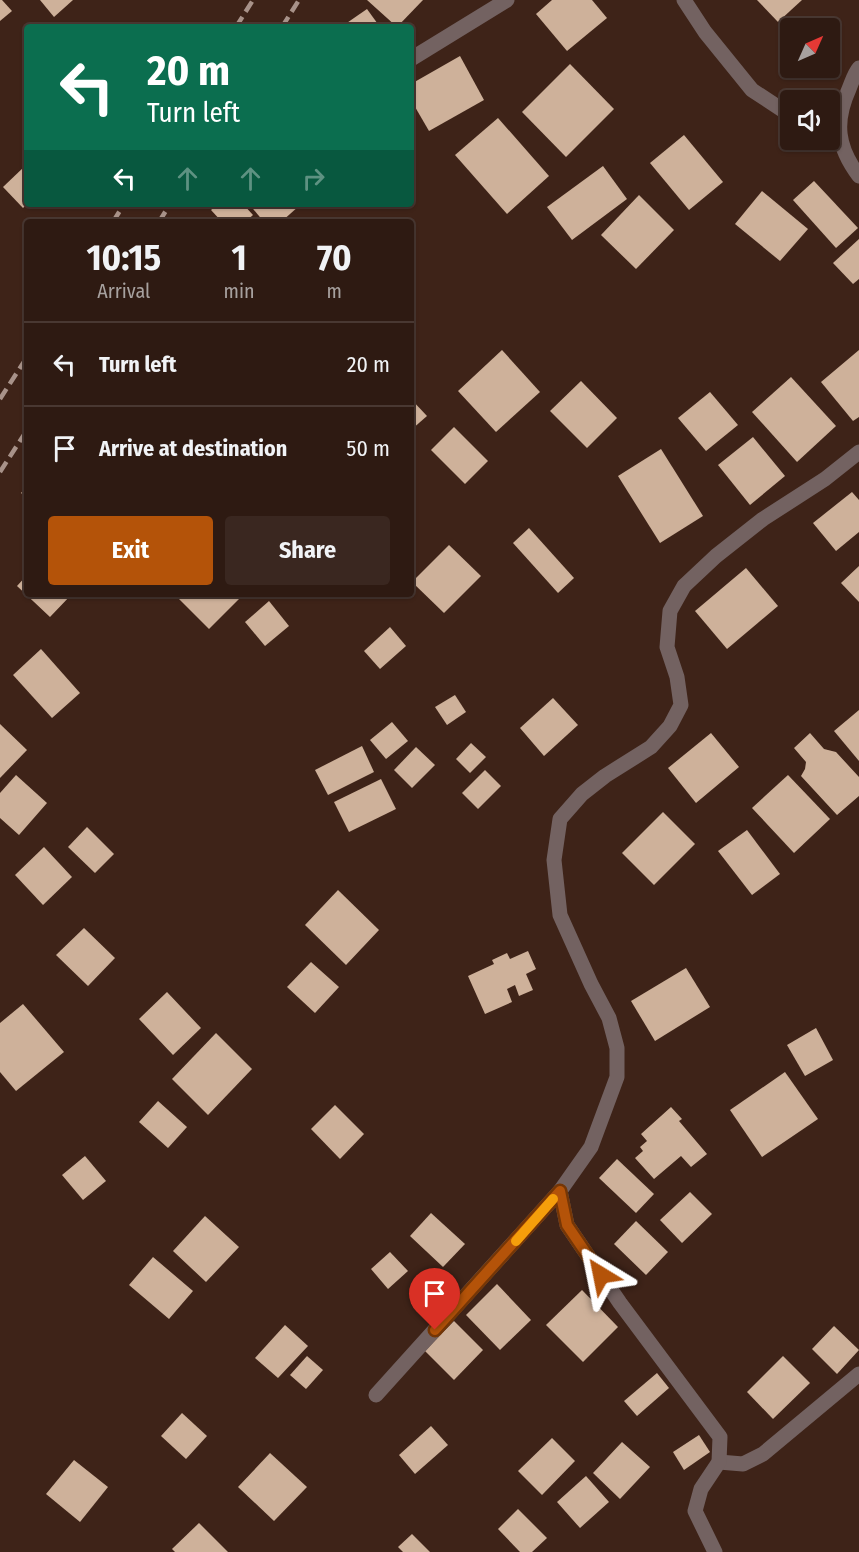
<!DOCTYPE html>
<html lang="en">
<head>
<meta charset="utf-8">
<style>
	:root { --surface:#2e1a12; --page:#3a2720; --text:#f1f3f6; --muted:#a7a19f; --line:#493832; --accent:#b45309 }
	body { margin:0; font-family:"Fira Sans Condensed",sans-serif; background:var(--page); color:var(--text); height:100vh; display:flex; flex-direction:column; font-size:22px; white-space:nowrap }
	* { box-sizing:border-box; margin:0 }
	p { font-size:20px; color:var(--muted) }
	.icon { flex:none; width:33px; height:33px; fill:none; stroke:currentColor; stroke-width:2; stroke-linecap:round; stroke-linejoin:round }
	.map { position:relative; flex:1; overflow:hidden }
	.drawer { position:absolute; left:24px; top:219px; width:390px; height:378px; display:flex; flex-direction:column; background:var(--surface); border-radius:6px; box-shadow:0 2px 4px #0004,0 0 0 2px var(--line) }
	.drawer>* { flex:none }
	.guide { position:absolute; left:24px; top:24px; width:390px; height:183px; border-radius:6px; box-shadow:0 2px 4px #0004,0 0 0 2px var(--line); background:#0b6e4f; color:#fff; overflow:hidden }
	.needle { width:39px; rotate:45deg }
	.controls { position:absolute; left:780px; top:18px; display:grid; gap:12px }
	.controls a { display:grid; place-items:center; width:60px; height:60px; border-radius:6px; background:var(--surface); box-shadow:0 2px 4px #0004,0 0 0 2px var(--line); font-size:30px }
	.pin { position:absolute; display:grid; place-items:center; width:51px; height:51px; color:#fff; margin:-62px -26px; border-radius:50% 50% 50% 0; rotate:-45deg; box-shadow:0 0 6px #0007 }
	.pin .icon { rotate:45deg }
	.me { position:absolute; width:66px; margin:-33px; rotate:325deg; stroke-linejoin:round; filter:drop-shadow(0 0 4px #0008) }
	.turn { display:flex; align-items:center; gap:21px; height:126px; padding:0 24px; font-size:27px }
	.turn .icon { width:78px; height:78px; stroke-width:2.5 }
	.turn b { display:block; font-size:42px; line-height:51px }
	.lanes { display:flex; align-items:center; height:57px; padding:0 24px; background:#0003; justify-content:center; gap:30px; direction:ltr }
	.lanes .off { opacity:.35 }
	.eta { display:flex; justify-content:space-evenly; align-items:center; height:102px; text-align:center }
	.eta b { font-size:36px; font-weight:700; line-height:42px }
	.primary-button { display:flex; gap:12px; margin-top:auto; padding:12px 24px }
	.primary-button a { flex:1; height:69px; border-radius:6px; background:var(--accent); color:#fff; font-size:24px; font-weight:700; line-height:69px; text-align:center }
	.primary-button a+a { background:var(--page); color:var(--text) }
	ul { padding:0; list-style:none }
	li { display:flex; align-items:center; gap:18px; height:84px; padding:0 24px; border-top:2px solid var(--line) }
	li div { flex:1 }
	li b { display:block; font-size:22px }
	li em { font-style:normal }
	.map>svg:first-child { display:block }
</style>
</head>
<body>
<div class="map">
<svg width="859" height="1552" viewBox="0 0 859 1552">
	<rect width="100%" height="100%" fill="#3e2318"/>
	<g fill="#ceb19a">
		<path d="M0 0H2L12 11 0 21Z"/>
		<path d="M40 0H73L54 17Z"/>
		<path d="M367 0H423L397 27Z"/>
		<path d="M552 0H592L607 18 567 51 536 14Z"/>
		<path d="M757 0H802L778 22Z"/>
		<path d="M367 9 380 27H341Z"/>
		<path d="M460 56 484 100 429 131 411 100V84Z"/>
		<path d="M570 64 614 109 566 157 522 112Z"/>
		<path d="M498 118 549 176 507 214 455 155Z"/>
		<path d="M684 135 723 182 689 210 650 163Z"/>
		<path d="M25 166 27 167V204L23 208 3 187Z"/>
		<path d="M603 166 627 199 572 240 547 207Z"/>
		<path d="M814 181 858 228 836 248 793 200Z"/>
		<path d="M762 191 808 229 780 261 735 224Z"/>
		<path d="M639 195 674 230 636 269 601 235Z"/>
		<path d="M218 204H243L253 215 245 222H222L211 210Z"/>
		<path d="M249 204H297L299 206 281 222H264Z"/>
		<path d="M859 239V279L853 284 833 263Z"/>
		<path d="M502 350 540 392 496 432 458 391Z"/>
		<path d="M859 350V417L853 421 821 382Z"/>
		<path d="M791 377 836 426 797 462 752 412Z"/>
		<path d="M581 381 617 418 587 448 550 411Z"/>
		<path d="M710 392 738 425 706 451 678 418Z"/>
		<path d="M411 399 427 416 411 430Z"/>
		<path d="M454 427 488 461 465 484 431 450Z"/>
		<path d="M753 437 785 476 750 505 718 465Z"/>
		<path d="M661 449 703 516 660 543 618 476Z"/>
		<path d="M27 486V498L21 493Z"/>
		<path d="M852 492 859 500V532L836 551 813 523Z"/>
		<path d="M529 528 574 578 558 593 513 543Z"/>
		<path d="M449 545 481 576 444 613 412 582Z"/>
		<path d="M859 566V602L841 583Z"/>
		<path d="M746 568 778 606 727 649 695 611Z"/>
		<path d="M27 575V594H72L50 617 17 586Z"/>
		<path d="M183 594H238L241 597 209 629 179 599Z"/>
		<path d="M269 601 289 626 265 646 245 622Z"/>
		<path d="M390 627 406 646 380 669 364 651Z"/>
		<path d="M41 649 80 693 52 718 13 675Z"/>
		<path d="M455 695 466 712 447 725 435 707Z"/>
		<path d="M553 698 578 725 544 756 520 728Z"/>
		<path d="M859 710V761L834 731Z"/>
		<path d="M392 722 408 741 386 759 370 740Z"/>
		<path d="M0 724 27 750 0 778Z"/>
		<path d="M711 733 739 767 696 803 668 768Z"/>
		<path d="M810 733 824 749 836 752 859 777V796L837 815 801 776 805 769 806 762 794 748Z"/>
		<path d="M471 743 486 757 470 773 456 759Z"/>
		<path d="M362 746 374 772 328 795 315 770Z"/>
		<path d="M416 747 435 765 412 788 394 770Z"/>
		<path d="M485 770 501 786 478 809 462 793Z"/>
		<path d="M16 775 47 803 19 835 0 818V793Z"/>
		<path d="M788 775 830 819 794 853 752 808Z"/>
		<path d="M381 779 396 809 349 832 334 802Z"/>
		<path d="M663 812 695 844 654 885 622 853Z"/>
		<path d="M87 827 114 854 95 873 68 847Z"/>
		<path d="M747 830 780 874 752 895 718 851Z"/>
		<path d="M44 847 72 877 43 905 15 875Z"/>
		<path d="M338 890 379 930 346 965 305 925Z"/>
		<path d="M84 928 115 958 88 986 56 955Z"/>
		<path d="M528 951 536 969 526 974 533 990 519 996 515 985 507 989 512 1002 485 1014 468 976 494 964 492 960 507 953 510 959Z"/>
		<path d="M311 962 339 987 315 1013 287 987Z"/>
		<path d="M686 968 710 1007 655 1041 631 1001Z"/>
		<path d="M167 992 201 1028 173 1055 139 1019Z"/>
		<path d="M23 1004 64 1052 16 1091 0 1072V1023Z"/>
		<path d="M816 1028 833 1060 805 1076 787 1045Z"/>
		<path d="M216 1033 252 1069 208 1115 172 1079Z"/>
		<path d="M785 1072 818 1119 762 1157 730 1110Z"/>
		<path d="M158 1101 187 1127 168 1148 139 1122Z"/>
		<path d="M335 1105 364 1134 340 1159 311 1129Z"/>
		<path d="M671 1107 682 1119 679 1121 707 1154 691 1167 681 1156 654 1179 635 1158 643 1151 640 1147 647 1141 641 1134Z"/>
		<path d="M85 1156 106 1181 83 1200 62 1175Z"/>
		<path d="M617 1159 654 1194 636 1213 599 1178Z"/>
		<path d="M690 1192 712 1214 682 1243 660 1220Z"/>
		<path d="M431 1213 465 1244 443 1267 410 1236Z"/>
		<path d="M205 1216 239 1247 206 1282 173 1251Z"/>
		<path d="M636 1221 668 1252 646 1275 614 1244Z"/>
		<path d="M390 1252 408 1271 388 1289 371 1269Z"/>
		<path d="M153 1257 193 1291 169 1319 129 1285Z"/>
		<path d="M497 1284 531 1320 500 1350 466 1315Z"/>
		<path d="M582 1290 618 1327 583 1362 546 1325Z"/>
		<path d="M454 1321 483 1350 454 1380 425 1351Z"/>
		<path d="M285 1325 308 1346 278 1378 255 1358Z"/>
		<path d="M834 1326 859 1350 837 1374 812 1349Z"/>
		<path d="M307 1356 323 1370 306 1389 290 1375Z"/>
		<path d="M783 1356 810 1383 773 1419 747 1392Z"/>
		<path d="M657 1373 669 1388 637 1416 624 1401Z"/>
		<path d="M182 1413 207 1436 186 1459 161 1436Z"/>
		<path d="M431 1426 448 1445 415 1474 399 1455Z"/>
		<path d="M699 1435 710 1452 684 1470 673 1452Z"/>
		<path d="M552 1438 575 1461 542 1495 518 1471Z"/>
		<path d="M622 1442 650 1467 620 1499 593 1473Z"/>
		<path d="M270 1453 307 1487 274 1521 238 1487Z"/>
		<path d="M74 1460 108 1487 80 1522 46 1494Z"/>
		<path d="M586 1476 609 1502 580 1528 557 1502Z"/>
		<path d="M518 1509 547 1538 532 1552H520L498 1529Z"/>
		<path d="M199 1523 228 1552H175L172 1549Z"/>
		<path d="M412 1534 430 1552H403L398 1547Z"/>
	</g>
	<g fill="none" stroke-linecap="round" stroke-linejoin="round">
		<g stroke="#736261" stroke-width="15">
			<path d="M684 0 705 32 752 90 790 115"/>
			<path d="M411 59 507 0"/>
			<path d="M859 68C854 74 852 82 849 89 834 122 837 147 859 176"/>
			<path d="M376 1395 560 1191"/>
			<path d="M719 1462 743 1464 763 1454 859 1374"/>
			<path d="M715 1552 695 1511 701 1489 719 1462 720 1437 620 1303 567 1225 560 1191 591 1147 617 1077V1048L609 1018 591 984 560 915 554 860 560 819 582 794 605 776 651 747 670 726 681 705 677 677 667 647 670 611 684 586 716 556 763 519 825 479 859 452"/>
		</g>
		<g stroke="#a89289" stroke-width="4.5" stroke-dasharray="12 6" stroke-linecap="butt">
			<path d="M236 27 253 0"/>
			<path d="M282 27 299 0"/>
			<path d="M113 222 124 204"/>
			<path d="M159 222 170 204"/>
			<path d="M0 399 27 357"/>
			<path d="M0 472 27 430"/>
		</g>
	</g>
	<g fill="none" stroke-linecap="round" stroke-linejoin="round">
		<defs>
			<path id="route" d="M435 1330 560 1191 567 1225 601 1275"/>
		</defs>
		<use href="#route" stroke="#753606" stroke-width="15"/>
		<use href="#route" stroke="#b45309" stroke-width="10"/>
		<path stroke="#f59e0b" stroke-width="10" d="M516 1241 553 1199"/>
	</g>
</svg>
<div class="controls">
<a><svg class="needle" viewBox="-14 -14 28 28"><path d="M0-13l5 13h-10z" fill="#e53935"/><path d="M0 13l5-13h-10z" fill="#a7a19f"/></svg></a>
<a><svg class="icon" aria-label="sound" viewBox="0 0 24 24"><path d="M4 9h4l5-4v14l-5-4H4zM17 9q2 3 0 6"/></svg></a>
</div>
<div class="pin" style="left:435px;top:1330px;background:#d93025"><svg class="icon" aria-label="arrive" viewBox="0 0 24 24"><path d="M6 21V4h12l-3 4 3 4H6"/></svg></div>
<svg class="me" style="left:601px;top:1275px" viewBox="-20 -20 40 40"><path d="M0-17L14 15 0 8-14 15z" fill="#b45309" stroke="#fff" stroke-width="4"/></svg>
<div class="guide">
<div class="turn"><svg class="icon" aria-label="left" viewBox="0 0 24 24"><path d="M17 20v-9H6M10 6l-5 5 5 5"/></svg><div><b>20 m</b>Turn left</div></div>
<div class="lanes"><svg class="icon" aria-label="left" viewBox="0 0 24 24"><path d="M17 20v-9H6M10 6l-5 5 5 5"/></svg><svg class="icon off" aria-label="ahead" viewBox="0 0 24 24"><path d="M12 20V5M6 11l6-6 6 6"/></svg><svg class="icon off" aria-label="ahead" viewBox="0 0 24 24"><path d="M12 20V5M6 11l6-6 6 6"/></svg><svg class="icon off" aria-label="right" viewBox="0 0 24 24"><path d="M7 20v-9h11M14 6l5 5-5 5"/></svg></div>
</div>
<section class="drawer">
<div class="eta">
<div><b>10:15</b><p>Arrival</p></div>
<div><b>1</b><p>min</p></div>
<div><b>70</b><p>m</p></div>
</div>
<ul>
<li><svg class="icon" aria-label="left" viewBox="0 0 24 24"><path d="M17 20v-9H6M10 6l-5 5 5 5"/></svg><div><b>Turn left</b></div><em>20 m</em></li>
<li><svg class="icon" aria-label="arrive" viewBox="0 0 24 24"><path d="M6 21V4h12l-3 4 3 4H6"/></svg><div><b>Arrive at destination</b></div><em>50 m</em></li>
</ul>
<div class="primary-button"><a>Exit</a><a>Share</a></div>
</section>
</div>
</body>
</html>
